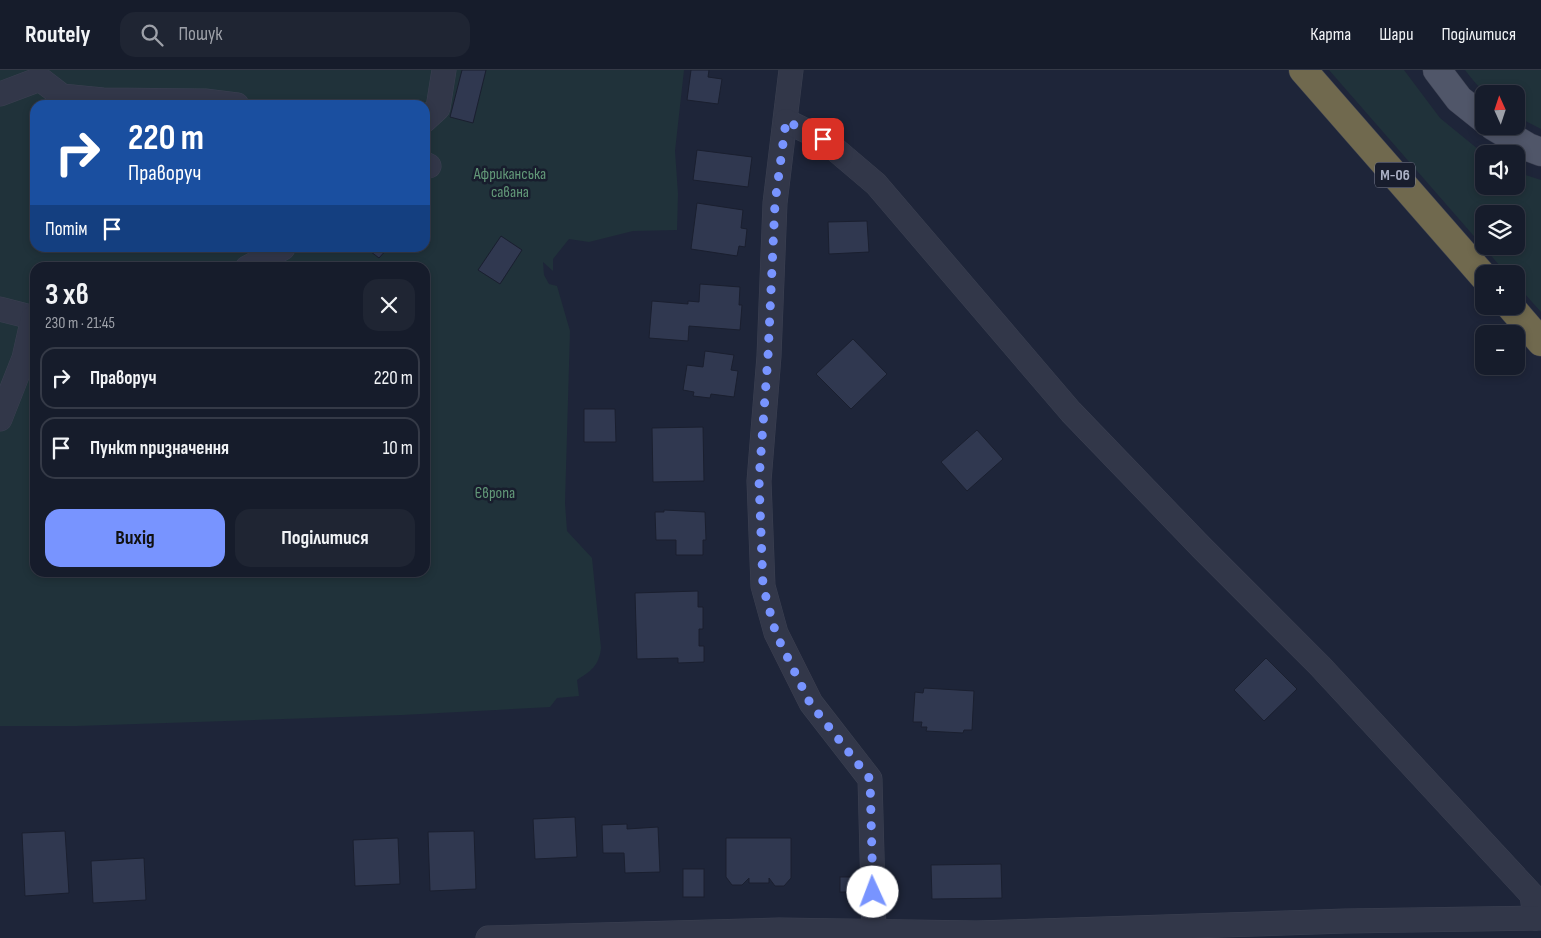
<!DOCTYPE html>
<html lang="uk">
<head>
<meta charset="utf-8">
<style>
	:root { --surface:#161c2b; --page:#1f2533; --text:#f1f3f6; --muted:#9ea1a9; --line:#353a47; --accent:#7894ff }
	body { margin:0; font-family:"Sofia Sans Condensed",sans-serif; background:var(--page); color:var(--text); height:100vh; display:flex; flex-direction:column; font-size:19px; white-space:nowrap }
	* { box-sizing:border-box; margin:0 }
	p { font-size:16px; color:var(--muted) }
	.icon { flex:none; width:28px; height:28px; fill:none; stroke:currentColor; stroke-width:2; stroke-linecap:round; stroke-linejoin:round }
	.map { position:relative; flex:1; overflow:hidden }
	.details { position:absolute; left:30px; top:192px; width:400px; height:315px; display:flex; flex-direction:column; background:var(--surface); border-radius:15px; box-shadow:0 2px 8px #0003,0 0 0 1px var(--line) }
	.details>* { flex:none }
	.top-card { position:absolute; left:30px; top:30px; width:400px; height:152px; border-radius:15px; box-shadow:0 2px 8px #0003,0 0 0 1px var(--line); background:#1a4fa0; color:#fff; overflow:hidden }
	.needle { width:32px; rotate:357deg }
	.buttons { position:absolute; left:1475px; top:15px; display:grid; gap:10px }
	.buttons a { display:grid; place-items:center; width:50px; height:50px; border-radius:10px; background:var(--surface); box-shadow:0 2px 8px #0003,0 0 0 1px var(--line); font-size:25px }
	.pin { position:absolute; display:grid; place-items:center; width:42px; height:42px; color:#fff; margin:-21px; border-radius:10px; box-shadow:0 2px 8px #0006 }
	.me { position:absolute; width:55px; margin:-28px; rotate:358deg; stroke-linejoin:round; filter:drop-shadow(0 0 4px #0008) }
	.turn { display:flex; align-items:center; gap:18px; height:105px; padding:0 15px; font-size:22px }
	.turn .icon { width:65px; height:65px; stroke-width:2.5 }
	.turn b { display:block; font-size:35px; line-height:42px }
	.then { display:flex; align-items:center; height:48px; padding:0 15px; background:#0003; gap:10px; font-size:19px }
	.round { display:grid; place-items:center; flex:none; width:52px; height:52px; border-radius:15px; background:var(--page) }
	.overview { display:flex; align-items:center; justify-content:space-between; height:85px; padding:0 15px }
	h1 { font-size:30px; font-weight:700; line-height:38px }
	.primary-button { display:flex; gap:10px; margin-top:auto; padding:10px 15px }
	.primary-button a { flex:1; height:58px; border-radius:15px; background:var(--accent); color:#111; font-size:20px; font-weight:700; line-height:58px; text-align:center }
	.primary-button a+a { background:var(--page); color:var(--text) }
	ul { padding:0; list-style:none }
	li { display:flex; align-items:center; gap:15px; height:62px; margin:0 10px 8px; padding:0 5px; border:2px solid var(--line); border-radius:15px }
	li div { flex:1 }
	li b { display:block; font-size:19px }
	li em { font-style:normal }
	header { display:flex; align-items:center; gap:30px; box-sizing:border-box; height:70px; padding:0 25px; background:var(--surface); border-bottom:1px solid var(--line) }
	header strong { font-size:24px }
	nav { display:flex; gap:28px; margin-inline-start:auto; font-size:18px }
	.search { width:350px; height:45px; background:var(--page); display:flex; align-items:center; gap:12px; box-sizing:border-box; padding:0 18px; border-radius:15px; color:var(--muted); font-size:19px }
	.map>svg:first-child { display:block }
</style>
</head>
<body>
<header>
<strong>Routely</strong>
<div class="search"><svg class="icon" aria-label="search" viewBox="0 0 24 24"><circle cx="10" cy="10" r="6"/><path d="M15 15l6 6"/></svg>Пошук</div>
<nav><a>Карта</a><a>Шари</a><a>Поділитися</a></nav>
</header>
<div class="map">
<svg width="1541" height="868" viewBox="0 0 1541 868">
	<rect width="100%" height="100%" fill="#1e2539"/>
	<g fill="#20323a" fill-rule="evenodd">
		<path d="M0 0H684L675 81 678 124 677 160 633 161 589 172 569 169 553 189V201L543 192 544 205 549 214 557 216 570 261 565 433 567 461 592 488 601 578C599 596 591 601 577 610L579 626 557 628 550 637 402 645 77 656H0ZM35 35H425V178H35ZM35 198H425V502H35Z"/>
		<path d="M1329 0H1404L1440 48 1484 84V116H1516V102L1541 110V242L1516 214V204H1507ZM1484 144H1516V176H1484Z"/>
		<path d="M1465 0H1541V59L1516 46V24C1485 24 1485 26 1465 0Z"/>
	</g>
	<g fill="#303850" stroke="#1a1f2f">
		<path d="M462 0H486L473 53 450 47Z"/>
		<path d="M691 0H709L708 7 722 9 718 34 687 30Z"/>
		<path d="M697 80 752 87 748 117 693 110Z"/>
		<path d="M697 133 743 140 741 158 747 159 745 177 739 176 737 186 691 179Z"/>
		<path d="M867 151 869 182 829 184 828 152Z"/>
		<path d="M501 166 522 180 500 214 478 200Z"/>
		<path d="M366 178H388L379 188Z"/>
		<path d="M700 214 740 217 739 235H742L740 260 689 256 688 271 649 268 652 231 688 234V231L699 232Z"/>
		<path d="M853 269 887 304 851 339 816 304Z"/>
		<path d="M705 281 734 285 731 300 738 301 734 327 711 324 710 328 693 326 694 322 683 320 687 295 703 297Z"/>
		<path d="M584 339H615L616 372H584Z"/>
		<path d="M703 357 704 411 653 412 652 358Z"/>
		<path d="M977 360 1003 389 967 421 941 392Z"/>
		<path d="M664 440 705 442 706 470H703V485H676V470H656L655 442H664Z"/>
		<path d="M698 521V537H703V559H699V576H704V592L678 593V588L637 589 635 523Z"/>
		<path d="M1266 588 1297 619 1264 651 1234 620Z"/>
		<path d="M924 618 974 621 972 660H964L963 663 926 661 927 657H921L922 652H913L915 622 923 623Z"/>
		<path d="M575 747 577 787 535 789 533 749Z"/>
		<path d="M627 754V759L658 757 660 802 625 803 624 783H603L602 755Z"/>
		<path d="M65 761 69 823 25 826 22 763Z"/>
		<path d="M474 761 476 819 430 821 428 762Z"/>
		<path d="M398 768 400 814 355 816 353 770Z"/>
		<path d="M726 768H791V808L784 816H775L769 808V813H749V808L742 815H732L726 807Z"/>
		<path d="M144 788 146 830 93 833 91 791Z"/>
		<path d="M1001 794 1002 828 932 829 931 795Z"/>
		<rect x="683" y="799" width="21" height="28"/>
		<rect x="840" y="807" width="24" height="15"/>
	</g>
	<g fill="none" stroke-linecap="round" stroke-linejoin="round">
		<defs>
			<g id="minor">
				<path d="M791 0 775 133 769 286 759 411 763 516 776 563 811 633 870 709 874 861"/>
				<path d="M0 24 40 9 62 26 103 30 205 31 237 35"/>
				<path d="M425 50 438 38 444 0"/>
				<path d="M786 51 823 69 876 114 1071 342 1202 478 1320 596 1532 825 1535 848"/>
				<path d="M425 94 429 96"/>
				<path d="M247 198 283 178"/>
				<path d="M0 239 35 248"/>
				<path d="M0 349 24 288 33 248"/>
				<path d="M488 868 779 860 977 863 1346 851 1541 848"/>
			</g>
			<g id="major">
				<path d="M1437 0 1459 29 1484 49"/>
				<path d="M1493 56 1528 77 1541 82"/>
			</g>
			<g id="highway">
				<path d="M1303 0 1484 207"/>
				<path d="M1510 236 1541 272"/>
			</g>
		</defs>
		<use href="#minor" stroke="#3c4152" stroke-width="25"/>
		<use href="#major" stroke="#3c4152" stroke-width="29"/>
		<use href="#highway" stroke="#3a3f50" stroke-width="29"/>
		<use href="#minor" stroke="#323749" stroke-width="24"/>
		<use href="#major" stroke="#505669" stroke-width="28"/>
		<use href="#highway" stroke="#70694e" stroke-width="28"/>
	</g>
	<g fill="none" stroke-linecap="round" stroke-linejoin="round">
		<path stroke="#7894ff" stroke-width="9" stroke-dasharray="0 16.2" d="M823 69 786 51 775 133 768 286 759 410 763 516 776 564 810 633 870 709 873 822"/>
	</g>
	<g text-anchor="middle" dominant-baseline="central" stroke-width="5" stroke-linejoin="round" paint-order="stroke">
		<rect fill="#181d2d" stroke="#808598" stroke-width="1" x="1375" y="92.5" width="40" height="25" rx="4"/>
		<g font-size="15" font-weight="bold" fill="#acb1c6">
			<text x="1395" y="105">М-06</text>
		</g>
		<g font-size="16" fill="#629878" stroke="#181d2d">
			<text x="510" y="104">Африканська<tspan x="510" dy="18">савана</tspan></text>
			<text x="495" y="423">Європа</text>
		</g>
	</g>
</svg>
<div class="buttons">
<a><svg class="needle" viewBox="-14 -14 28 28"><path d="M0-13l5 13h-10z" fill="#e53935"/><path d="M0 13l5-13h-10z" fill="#9ea1a9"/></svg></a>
<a><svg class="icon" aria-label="sound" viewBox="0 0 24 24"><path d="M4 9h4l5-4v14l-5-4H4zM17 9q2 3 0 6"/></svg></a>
<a><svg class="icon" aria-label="layers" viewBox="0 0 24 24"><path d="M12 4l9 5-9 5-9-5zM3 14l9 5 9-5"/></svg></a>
<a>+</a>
<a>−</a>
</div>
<div class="pin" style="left:823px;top:69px;background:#d93025"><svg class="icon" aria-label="arrive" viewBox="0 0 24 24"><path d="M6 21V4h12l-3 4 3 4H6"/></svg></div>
<svg class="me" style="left:873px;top:822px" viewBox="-20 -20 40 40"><circle r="19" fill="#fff"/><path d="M0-13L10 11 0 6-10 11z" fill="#7894ff"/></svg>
<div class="top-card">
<div class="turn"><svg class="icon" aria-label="right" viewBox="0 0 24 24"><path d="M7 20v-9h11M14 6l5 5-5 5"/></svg><div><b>220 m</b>Праворуч</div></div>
<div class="then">Потім<svg class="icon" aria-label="arrive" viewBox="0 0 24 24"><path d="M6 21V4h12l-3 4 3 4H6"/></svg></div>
</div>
<section class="details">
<div class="overview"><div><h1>3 хв</h1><p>230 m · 21:45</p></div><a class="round"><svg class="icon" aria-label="close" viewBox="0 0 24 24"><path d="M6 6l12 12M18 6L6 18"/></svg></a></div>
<ul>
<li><svg class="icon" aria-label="right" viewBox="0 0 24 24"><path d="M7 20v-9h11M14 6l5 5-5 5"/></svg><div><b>Праворуч</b></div><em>220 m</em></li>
<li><svg class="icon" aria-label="arrive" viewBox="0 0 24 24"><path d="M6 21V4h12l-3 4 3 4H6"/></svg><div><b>Пункт призначення</b></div><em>10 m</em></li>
</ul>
<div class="primary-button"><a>Вихід</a><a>Поділитися</a></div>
</section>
</div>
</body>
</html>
